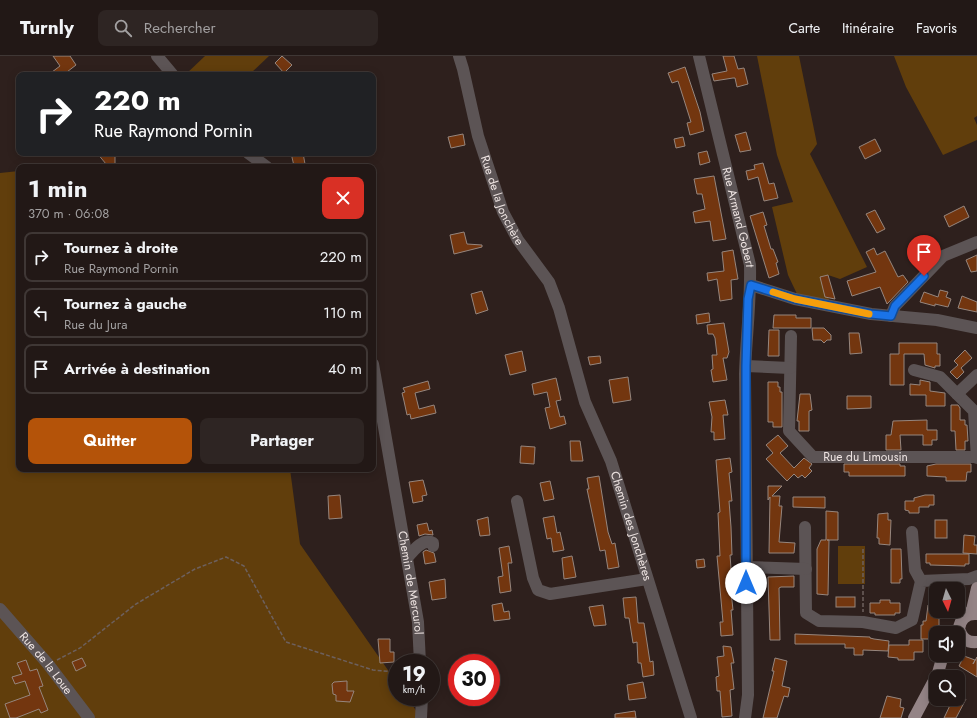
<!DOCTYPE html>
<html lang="fr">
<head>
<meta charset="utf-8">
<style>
	:root { --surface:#221816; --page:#2e2523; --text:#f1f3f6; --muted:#a2a0a1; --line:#3f3735; --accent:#b45309 }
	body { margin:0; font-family:Jost,sans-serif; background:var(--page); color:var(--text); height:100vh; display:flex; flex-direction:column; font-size:15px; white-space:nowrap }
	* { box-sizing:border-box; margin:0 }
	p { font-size:13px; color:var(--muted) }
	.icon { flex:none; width:22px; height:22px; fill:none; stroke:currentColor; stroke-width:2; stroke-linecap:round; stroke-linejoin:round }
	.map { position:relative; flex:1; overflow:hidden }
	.details { position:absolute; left:16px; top:108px; width:360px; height:308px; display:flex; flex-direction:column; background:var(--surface); border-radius:8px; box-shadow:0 2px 10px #0003,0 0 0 1px var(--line) }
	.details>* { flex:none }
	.hud { position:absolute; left:16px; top:16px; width:360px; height:84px; border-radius:8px; box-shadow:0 2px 10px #0003,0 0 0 1px var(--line); background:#202124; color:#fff; overflow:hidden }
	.needle { width:26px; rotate:175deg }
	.fabs { position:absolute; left:929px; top:526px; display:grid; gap:8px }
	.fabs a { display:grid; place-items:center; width:36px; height:36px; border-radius:8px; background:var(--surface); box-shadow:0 2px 10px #0003,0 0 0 1px var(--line); font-size:20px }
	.speed { position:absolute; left:388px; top:598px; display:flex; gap:8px; font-size:20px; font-weight:700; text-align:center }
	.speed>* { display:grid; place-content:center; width:52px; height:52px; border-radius:50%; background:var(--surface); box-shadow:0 2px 10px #0003,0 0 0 1px var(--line); line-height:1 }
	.speed small { font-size:10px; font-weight:400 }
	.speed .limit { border:6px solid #d22; background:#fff; color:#111 }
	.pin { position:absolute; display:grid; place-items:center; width:34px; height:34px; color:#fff; margin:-41px -17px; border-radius:50% 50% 50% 0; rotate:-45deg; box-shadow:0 0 4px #0007 }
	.pin .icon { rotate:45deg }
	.me { position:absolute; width:44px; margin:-22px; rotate:0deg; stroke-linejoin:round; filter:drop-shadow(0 0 3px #0008) }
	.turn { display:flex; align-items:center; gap:14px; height:84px; padding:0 12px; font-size:18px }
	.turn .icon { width:52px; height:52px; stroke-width:2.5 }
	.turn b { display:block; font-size:28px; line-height:34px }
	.round { display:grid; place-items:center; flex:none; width:42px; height:42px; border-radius:8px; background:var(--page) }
	.headline { display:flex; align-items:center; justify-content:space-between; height:68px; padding:0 12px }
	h1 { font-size:24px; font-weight:700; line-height:30px }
	.button { display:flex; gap:8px; margin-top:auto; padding:8px 12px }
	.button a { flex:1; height:46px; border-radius:8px; background:var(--accent); color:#fff; font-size:16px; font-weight:700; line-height:46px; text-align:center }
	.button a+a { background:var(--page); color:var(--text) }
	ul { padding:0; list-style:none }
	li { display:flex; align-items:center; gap:12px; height:50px; margin:0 8px 6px; padding:0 4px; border:2px solid var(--line); border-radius:8px }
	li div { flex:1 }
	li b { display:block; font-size:15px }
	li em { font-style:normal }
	header { display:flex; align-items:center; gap:24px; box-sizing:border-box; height:56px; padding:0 20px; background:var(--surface); border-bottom:1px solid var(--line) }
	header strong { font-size:19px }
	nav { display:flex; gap:22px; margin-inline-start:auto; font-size:14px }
	.search { width:280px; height:36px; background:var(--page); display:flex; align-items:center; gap:10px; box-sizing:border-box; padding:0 14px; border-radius:8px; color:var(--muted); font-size:15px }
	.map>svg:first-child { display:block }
</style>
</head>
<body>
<header>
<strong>Turnly</strong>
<div class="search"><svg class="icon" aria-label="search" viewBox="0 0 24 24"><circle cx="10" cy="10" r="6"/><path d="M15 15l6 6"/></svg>Rechercher</div>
<nav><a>Carte</a><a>Itinéraire</a><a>Favoris</a></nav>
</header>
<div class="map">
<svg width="977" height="662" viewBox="0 0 977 662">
	<rect width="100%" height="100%" fill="#2e201d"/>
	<g fill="#613e0c">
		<path d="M205 0H269L249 19H185Z"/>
		<path d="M757 0H799L817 88 810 98 867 211 840 223 828 219 820 221 830 246 797 238 788 219 772 151 793 146 777 99Z"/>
		<path d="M894 0H977V60L974 62 977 69V84L943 99 906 31Z"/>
		<path d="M19 115V413H290L300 488 397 627V641H407L421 662H0V117Z"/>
		<rect x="838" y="490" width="27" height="38"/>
	</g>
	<g fill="#73360f" stroke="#96867e">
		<path d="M53 0H70L76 9 63 19H48L60 10Z"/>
		<path d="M282 0 292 9 284 17 275 7Z"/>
		<path d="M723 0H734L738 13 744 12 748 28 737 31 735 22H733L714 25 712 18 727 15Z"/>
		<path d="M685 11 700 56 704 75 690 79 687 67 691 66 678 25 672 27 668 17Z"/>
		<path d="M746 76 751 94 740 96 735 79Z"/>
		<path d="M463 78 465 89 451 92 448 81Z"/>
		<path d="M683 81 685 90 676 92 674 83Z"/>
		<path d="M875 83 881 95 865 103 859 91Z"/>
		<path d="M707 95 710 106 700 109 698 97Z"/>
		<path d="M97 97H115V108H106Z"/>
		<path d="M291 97H303L305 108 294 110Z"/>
		<path d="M763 107 769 128 774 127 778 142 764 145 758 121 748 124 746 115 755 113 754 109Z"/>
		<path d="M714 120 726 183 713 185 710 165 695 167 693 156 705 153 702 138H697L694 123Z"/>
		<path d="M964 150 969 161 949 171 944 160Z"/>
		<path d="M875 154 885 173 877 177 866 158Z"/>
		<path d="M763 156 767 169 764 170 771 193H773L778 206 776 207 779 218 769 222 750 160Z"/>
		<path d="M464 176 467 188 482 189V191L454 198 450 179Z"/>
		<path d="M920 184 928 192 916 205 908 196Z"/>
		<path d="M874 192 877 199 885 195 898 221 903 219 908 226 887 248 880 231 852 240 847 225 876 216 866 196Z"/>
		<path d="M733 194 738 223 731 224 732 243 720 245 717 223 708 225 707 217 724 215 722 196Z"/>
		<path d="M977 199V215L971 216 966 204Z"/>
		<path d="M828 219 835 243 825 241 820 221Z"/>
		<path d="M940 234 948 236 946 241 951 243 948 251 935 248V250L920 246 924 236 938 241Z"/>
		<path d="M482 235 488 254 476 258 471 238Z"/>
		<path d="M962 240 977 246V256L958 252Z"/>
		<path d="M709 257 710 266 697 268 696 259Z"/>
		<path d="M774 259H796V262H811V272H773Z"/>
		<path d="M724 267 729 296 727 302H723L727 324 713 326 711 314 713 313 712 299H717L715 282 713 278H708L707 269Z"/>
		<path d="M812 272H824L831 279V284H827L824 287 821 284H813Z"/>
		<path d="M769 274H779V300H768Z"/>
		<path d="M849 277H859L862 297 850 298Z"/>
		<path d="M899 287H937V298H940V310H935V312L925 309 924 298H904V329H890V298H899Z"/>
		<path d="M965 294 972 302 961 312 964 316 957 323 950 316 958 309 954 305Z"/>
		<path d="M522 295 526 315 510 319 505 299Z"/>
		<path d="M600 300 601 307 590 309 588 301Z"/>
		<path d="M628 321 631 344 613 347 609 324Z"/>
		<path d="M556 322 561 344 556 345 560 361 564 360 566 368 550 373 545 352 550 351 547 336 534 339 532 328Z"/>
		<path d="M920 324 930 326V335L945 337V350H926V339H910V328L920 329Z"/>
		<path d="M428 325 430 333 415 337 419 353 434 349 436 357 411 363 410 358 407 359 404 345 402 337 405 336 403 332Z"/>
		<path d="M768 326H778V331H780V336H782V371H773V366H768Z"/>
		<path d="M800 338H810L812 354 809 355V375H799V365H797Z"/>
		<path d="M847 340H871V352L847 353Z"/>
		<path d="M725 344 728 359H723L725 383 714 384V376H711L712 361 709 346Z"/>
		<path d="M951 349H958L960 352V364H965V369H967L968 385H965V394H956L955 375H951Z"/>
		<path d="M927 364V374H937V384H932V389H923V379H900L901 394H886V379H891L893 365Z"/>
		<path d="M778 379 788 390 780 397 794 412 804 402 812 408 809 412 812 415 805 422 802 419 798 422 794 418 787 425 766 403 773 397 766 389Z"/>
		<path d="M570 385H580L583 405H571Z"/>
		<path d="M521 390 535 391 534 408 520 407Z"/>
		<path d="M730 402 732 416 729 417 732 445H729L731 471 732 499H730L732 526H730L733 554H731L733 579 721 580 720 566H723L717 500H720L718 457 720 456 716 404Z"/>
		<path d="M844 408H900V410H905V420H849V416H844Z"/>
		<path d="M936 408H971V416H967L966 425H946V421L927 420V410Z"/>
		<path d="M599 420 608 476 612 488 615 487 619 511 608 513 605 494 600 495 587 433H589L587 422Z"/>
		<path d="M423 424 427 439 422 440 423 445 413 447 409 426Z"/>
		<path d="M550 425 554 443 544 445 540 427Z"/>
		<path d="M768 430H782L772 440H780L779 450H782L779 486 795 487 794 497H769L770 441 768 444Z"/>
		<path d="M340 439 342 462 329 463 328 440Z"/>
		<path d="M925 439H934V449H929V451H919V457H909V455L905 454V445H914V442Z"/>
		<path d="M793 441H825V452L793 451Z"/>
		<path d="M826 455 838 456V484H827H829L828 539 817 538V493L821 484H826Z"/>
		<path d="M888 457V464H891L890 489 879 488V482H877L878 458Z"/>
		<path d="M554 460 557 477 560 476 564 494 553 496 551 482 547 483 543 462Z"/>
		<path d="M488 461 490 479 480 480 477 464Z"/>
		<rect x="935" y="464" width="12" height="18"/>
		<path d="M427 467 429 475 432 474 433 479 425 478 419 480 417 469Z"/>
		<path d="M964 479 975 480 974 489H977V498L963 497Z"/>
		<path d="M509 490 512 507H508L511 535 500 537 498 521 503 520 499 492Z"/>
		<path d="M891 493H901L902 523H900V527H891Z"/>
		<path d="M426 494 434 497 436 506 425 508 423 496Z"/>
		<path d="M926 498H969V508H965V510L930 509V507H926Z"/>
		<path d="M572 500 576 521 564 523 562 502Z"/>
		<path d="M704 503 705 511 697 512 696 504Z"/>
		<path d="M794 520V531H781L779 532 780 584H770L768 521Z"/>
		<path d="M445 523 446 542 432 544 429 526Z"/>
		<path d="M636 541 638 567H644L650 606 653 605 654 619 643 621 641 607H638L637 586 633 587 629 562H625L623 542Z"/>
		<rect x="836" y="541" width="19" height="10"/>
		<path d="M880 544H890V547H900V557H895V559H875V557H870V547H880Z"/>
		<path d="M502 547 504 556 509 555 510 563 494 565 492 549Z"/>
		<path d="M603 549 606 569 594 570 589 551Z"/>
		<path d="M928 549H936V555H939V574H936V581L932 579V583H921V569H923V565H926Z"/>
		<path d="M795 578 870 581V582L874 583 889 585 888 595 863 594V599H854V592H845V588H795Z"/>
		<path d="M378 583H390V596H394V606L380 607Z"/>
		<path d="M909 584H923V596H914V604H898V602L888 601 889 589H909Z"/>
		<path d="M723 590 731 591 734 607H731L734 633 730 634 732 660 722 661 720 635H717L716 621 719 620 717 601 724 600Z"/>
		<path d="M964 600 975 604 973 608 977 601V621L959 610Z"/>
		<path d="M82 602 86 610 76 615 72 606Z"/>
		<path d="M775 602 787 605 782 630 790 632 788 641 784 640 777 662H763L774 615H772Z"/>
		<path d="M26 604 30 615 37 613 43 630 39 631 48 654 41 657 39 653 16 662H10L5 648 30 639 25 625 15 628 12 621 22 618 17 607Z"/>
		<path d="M347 625V635H354L350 646 336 645V639L333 638 332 628 334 626Z"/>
		<path d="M643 626 646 642 629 644 627 629Z"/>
		<path d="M887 640 901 643 900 651 904 652 901 662H880Z"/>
		<path d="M953 643H966L956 662H944Z"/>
		<path d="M635 655 636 662H615V658Z"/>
	</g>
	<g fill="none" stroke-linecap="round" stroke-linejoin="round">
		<g stroke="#6d605e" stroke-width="1.5" stroke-dasharray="4 2" stroke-linecap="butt">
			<path d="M863 493V556"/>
			<path d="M57 604 80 592 136 548 195 513 226 501 244 510 286 586 373 614 397 616"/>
		</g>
		<g stroke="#5c5455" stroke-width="12">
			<path d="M157 0 173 19"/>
			<path id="s1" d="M459 0 463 13 478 80 503 156 518 184 549 226 559 252 585 346 611 405 691 662"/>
			<path id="s2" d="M699 0 750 209C751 245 746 282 745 318 745 425 746 532 748 639L745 662"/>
			<path d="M248 97 267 111"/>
			<path d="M751 229 795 243 871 258 937 264 977 272"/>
			<path d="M891 260 895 250 943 200 977 186"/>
			<path id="s3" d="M791 280 789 375 813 401H976"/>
			<path id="s4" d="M373 308 418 566 420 607"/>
			<path d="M746 310 790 312"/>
			<path d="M914 314 940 321 974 355 977 402"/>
			<path d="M957 338 977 319"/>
			<path d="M517 445 533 522 538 534 550 538 647 523"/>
			<path d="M805 471 806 557 819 565 863 566 896 572 912 564 921 525 969 523 977 520"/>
			<path d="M912 476 915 514 921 525"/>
			<path d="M407 502C413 495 423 481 433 487V490"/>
			<path d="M746 511 806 513"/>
			<path id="s5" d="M0 553 48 608 89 662"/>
			<path d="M421 662 422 641"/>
		</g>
		<g stroke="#948486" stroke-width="12">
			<path d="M977 558C966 557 960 563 959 573 962 582 967 587 977 586"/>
			<path d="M967 559 972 554 977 532"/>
			<path d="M914 662 938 617 943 599"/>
		</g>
	</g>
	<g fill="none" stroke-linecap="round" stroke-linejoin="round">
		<defs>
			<path id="route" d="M746 527V310L748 243 751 229 795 243 871 258 891 260 895 250 924 220"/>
		</defs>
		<use href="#route" stroke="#114b97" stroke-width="10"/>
		<use href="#route" stroke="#1a73e8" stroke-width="7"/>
		<path stroke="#f59e0b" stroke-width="7" d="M773 236 795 243 869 258"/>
	</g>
	<g text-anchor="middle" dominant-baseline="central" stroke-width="3" stroke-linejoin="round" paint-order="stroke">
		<g font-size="12" fill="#eee4e2" stroke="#120b0a">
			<text stroke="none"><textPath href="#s1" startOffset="151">Rue de la Jonchère</textPath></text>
			<text stroke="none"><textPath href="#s2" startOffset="166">Rue Armand Gobert</textPath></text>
			<text stroke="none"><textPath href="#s3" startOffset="183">Rue du Limousin</textPath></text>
			<text stroke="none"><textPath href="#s1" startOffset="504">Chemin des Jonchères</textPath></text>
			<text stroke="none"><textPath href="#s4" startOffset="222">Chemin de Mercurol</textPath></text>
			<text stroke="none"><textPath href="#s5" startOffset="71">Rue de la Loue</textPath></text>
		</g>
	</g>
</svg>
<div class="fabs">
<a><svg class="needle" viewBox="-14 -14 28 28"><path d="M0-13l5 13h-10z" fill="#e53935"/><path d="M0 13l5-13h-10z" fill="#a2a0a1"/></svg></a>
<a><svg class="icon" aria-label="sound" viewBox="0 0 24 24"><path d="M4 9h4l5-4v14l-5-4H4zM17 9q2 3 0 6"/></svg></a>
<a><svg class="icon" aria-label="search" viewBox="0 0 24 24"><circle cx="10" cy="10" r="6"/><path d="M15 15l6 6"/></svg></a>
</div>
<div class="speed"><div>19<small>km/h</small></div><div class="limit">30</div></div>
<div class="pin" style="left:924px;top:220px;background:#d93025"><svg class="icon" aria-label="arrive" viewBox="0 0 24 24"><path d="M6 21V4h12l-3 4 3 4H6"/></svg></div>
<svg class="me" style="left:746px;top:527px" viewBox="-20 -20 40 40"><circle r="19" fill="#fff"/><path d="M0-13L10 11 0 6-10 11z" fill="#1a73e8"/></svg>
<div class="hud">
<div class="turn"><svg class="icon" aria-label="right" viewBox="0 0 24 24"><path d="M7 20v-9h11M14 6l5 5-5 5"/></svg><div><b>220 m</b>Rue Raymond Pornin</div></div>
</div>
<section class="details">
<div class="headline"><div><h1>1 min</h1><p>370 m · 06:08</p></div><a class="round" style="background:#d93025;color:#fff"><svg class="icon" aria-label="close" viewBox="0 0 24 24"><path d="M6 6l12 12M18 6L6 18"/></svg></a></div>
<ul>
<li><svg class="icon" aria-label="right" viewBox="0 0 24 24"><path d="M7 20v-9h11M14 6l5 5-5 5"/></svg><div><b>Tournez à droite</b><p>Rue Raymond Pornin</p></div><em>220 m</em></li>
<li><svg class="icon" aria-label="left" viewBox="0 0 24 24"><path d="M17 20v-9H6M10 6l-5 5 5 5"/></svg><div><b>Tournez à gauche</b><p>Rue du Jura</p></div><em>110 m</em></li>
<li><svg class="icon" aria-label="arrive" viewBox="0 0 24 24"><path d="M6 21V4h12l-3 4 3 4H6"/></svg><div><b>Arrivée à destination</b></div><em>40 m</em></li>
</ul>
<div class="button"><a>Quitter</a><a>Partager</a></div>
</section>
</div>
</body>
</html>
